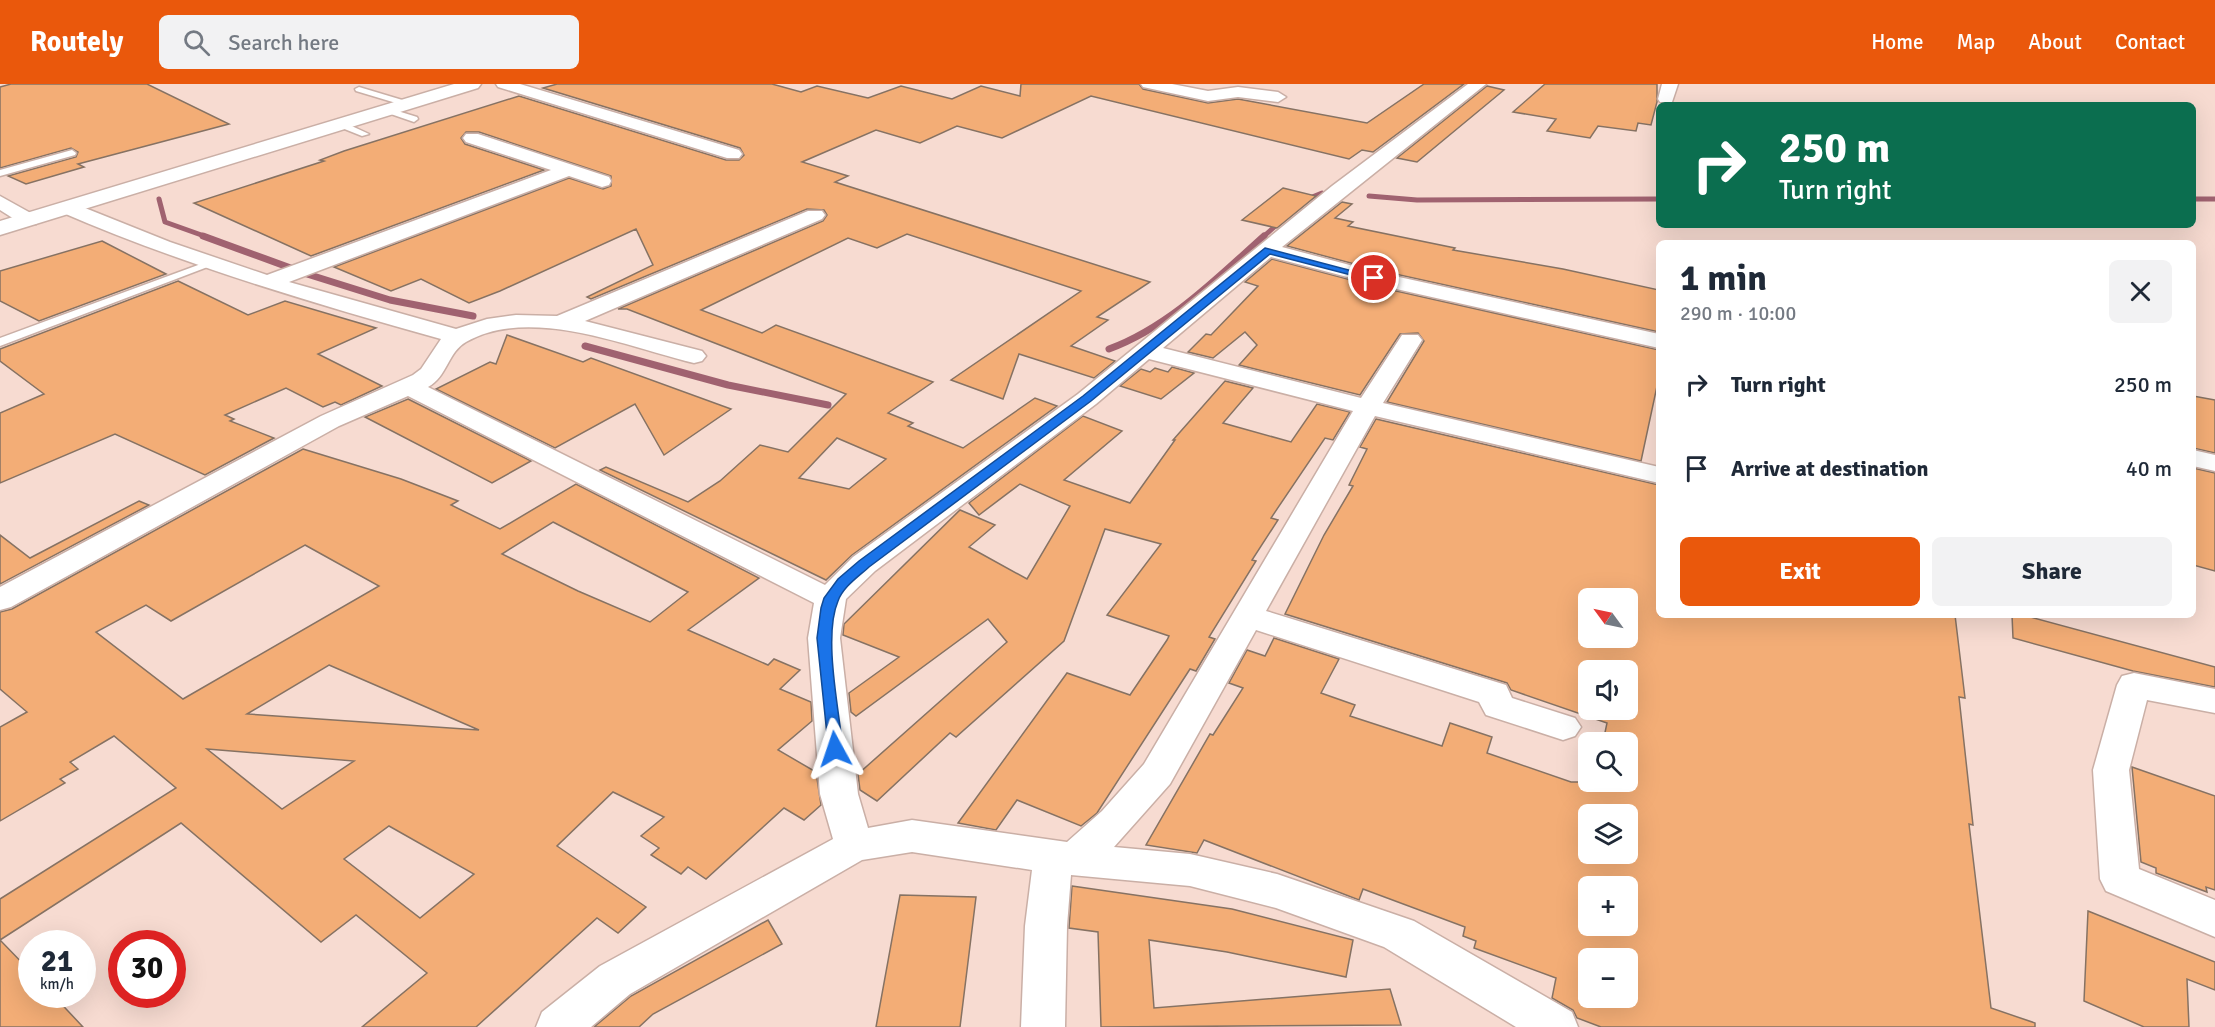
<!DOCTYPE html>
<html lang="en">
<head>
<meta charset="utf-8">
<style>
	:root { --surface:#fff; --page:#f2f2f3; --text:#1f2937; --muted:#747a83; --accent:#ea580c }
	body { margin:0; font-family:Signika,sans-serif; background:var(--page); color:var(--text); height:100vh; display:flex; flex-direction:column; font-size:22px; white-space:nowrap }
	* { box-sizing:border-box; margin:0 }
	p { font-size:20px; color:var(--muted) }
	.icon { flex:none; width:33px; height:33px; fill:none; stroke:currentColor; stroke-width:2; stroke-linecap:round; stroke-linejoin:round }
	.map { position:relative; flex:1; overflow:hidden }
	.details { position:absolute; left:1656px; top:156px; width:540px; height:378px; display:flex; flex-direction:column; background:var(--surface); border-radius:9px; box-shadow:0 6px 24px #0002 }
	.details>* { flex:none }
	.top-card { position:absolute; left:1656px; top:18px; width:540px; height:126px; border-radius:9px; box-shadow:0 6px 24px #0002; background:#0b6e4f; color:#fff; overflow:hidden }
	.needle { width:39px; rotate:303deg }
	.tools { position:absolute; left:1578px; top:504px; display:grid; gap:12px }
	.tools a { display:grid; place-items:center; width:60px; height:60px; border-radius:9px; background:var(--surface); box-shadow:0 6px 24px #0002; font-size:30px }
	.speed { position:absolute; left:18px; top:846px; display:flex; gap:12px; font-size:30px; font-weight:700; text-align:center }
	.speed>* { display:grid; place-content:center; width:78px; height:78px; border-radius:50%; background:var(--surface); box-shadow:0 6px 24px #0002; line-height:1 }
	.speed small { font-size:15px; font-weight:400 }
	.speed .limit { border:9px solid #d22; background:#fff; color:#111 }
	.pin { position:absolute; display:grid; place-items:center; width:51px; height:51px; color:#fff; margin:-26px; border:3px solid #fff; border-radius:50%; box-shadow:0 2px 6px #0007 }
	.me { position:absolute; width:66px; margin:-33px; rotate:355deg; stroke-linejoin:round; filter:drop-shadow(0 0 4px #0008) }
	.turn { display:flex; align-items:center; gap:21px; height:126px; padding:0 24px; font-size:27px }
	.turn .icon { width:78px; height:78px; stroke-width:2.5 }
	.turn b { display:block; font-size:42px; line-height:51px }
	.round { display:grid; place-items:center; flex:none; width:63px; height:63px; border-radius:9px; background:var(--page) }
	.summary { display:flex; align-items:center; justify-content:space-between; height:102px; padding:0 24px }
	h1 { font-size:36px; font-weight:800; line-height:45px }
	.button { display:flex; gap:12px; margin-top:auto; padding:12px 24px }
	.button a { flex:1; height:69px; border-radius:9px; background:var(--accent); color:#fff; font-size:24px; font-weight:800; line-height:69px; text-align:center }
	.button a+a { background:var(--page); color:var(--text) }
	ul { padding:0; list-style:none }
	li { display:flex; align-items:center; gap:18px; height:84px; padding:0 24px }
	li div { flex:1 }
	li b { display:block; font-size:22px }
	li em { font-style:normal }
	header { display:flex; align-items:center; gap:36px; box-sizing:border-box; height:84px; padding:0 30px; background:var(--accent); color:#fff }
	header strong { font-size:28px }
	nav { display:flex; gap:33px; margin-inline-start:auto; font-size:21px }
	.search { width:420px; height:54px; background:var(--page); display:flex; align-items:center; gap:15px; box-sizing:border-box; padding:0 21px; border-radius:9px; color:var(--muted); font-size:22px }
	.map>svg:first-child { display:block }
</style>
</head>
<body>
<header>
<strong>Routely</strong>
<div class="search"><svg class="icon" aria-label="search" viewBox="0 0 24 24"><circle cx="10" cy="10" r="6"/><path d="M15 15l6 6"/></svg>Search here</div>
<nav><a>Home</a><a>Map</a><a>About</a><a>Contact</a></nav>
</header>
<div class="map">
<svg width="2215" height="943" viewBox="0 0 2215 943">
	<rect width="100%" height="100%" fill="#f7dbd1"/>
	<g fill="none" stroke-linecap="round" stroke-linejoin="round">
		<g stroke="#a06270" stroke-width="5">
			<path d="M1369 112 1417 116 1659 115"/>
			<path d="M159 115 165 138 207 153"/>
			<path d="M2193 115H2215"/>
			<path d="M1305 116 1322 109"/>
			<path d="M1263 153 1281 137"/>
		</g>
		<g stroke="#a06270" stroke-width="7">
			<path d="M203 152 307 190 390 216 473 232"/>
			<path d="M585 262 728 301 828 321"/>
			<path d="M1109 265C1169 243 1217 194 1264 152"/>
		</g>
	</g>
	<g fill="#f3ad76" stroke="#867263" stroke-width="1.5" fill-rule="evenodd">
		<path d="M11 0H147L229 40 78 80 84 83 26 100 8 92 76 73 78 68 71 64 0 84V3Z"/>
		<path d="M557 0H772L801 8 817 2 868 14 901 2 952 15 981 2 1020 12 1021 0H1139L1143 5 1208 19 1238 15 1367 39 1424 0H1464L1373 68 1362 66 1349 75 1091 12 1002 54 957 42 920 59 876 46 802 78 848 92 835 98 1150 198 1097 233 1108 236 1071 262 1115 277 1094 294 1019 270 1003 315 951 296 1081 207 907 150 877 164 848 154 701 226 762 249 776 241 933 298 888 329 913 339 908 342 963 364 1035 314 1057 322 852 471 826 496 600 386 606 383 688 418 720 397 760 361 788 368 846 310 627 225H618L823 137 827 131 824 126 807 125 591 215 587 213 653 181 636 145 500 207 469 219 421 195 391 207 334 183 569 94 603 105 611 102V92L479 48H466L461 54 465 60 544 86 311 172 194 119 324 77 320 76 344 67 519 12 726 76H739L744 71 740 64 543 4ZM837 354 886 375 849 405 799 394Z"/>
		<path d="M1545 0H1657V18L1651 41 1638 39 1636 47 1598 42 1590 54 1547 47 1556 35 1513 28Z"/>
		<path d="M1487 2 1504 6 1417 78 1397 74Z"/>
		<path d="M1283 104 1316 112 1277 144 1242 136Z"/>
		<path d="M1342 118 1352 120 1335 134 1353 138 1348 142 1455 164 1453 166 1563 185 1659 206V248L1377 186 1287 162Z"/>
		<path d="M102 157 166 190 39 237 0 217V187Z"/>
		<path d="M1272 175 1374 202 1659 266V293L1641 377 1387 318 1424 257 1418 249 1400 250 1360 311 1239 281 1257 261 1245 248 1213 274 1188 268 1206 250 1211 251 1258 202 1245 198Z"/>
		<path d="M178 197 248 231 285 217 376 244 318 270 382 302 341 321 335 318 323 323 286 304 225 331 234 335 230 337 274 354 205 391 115 350 0 399V329L44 310 0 277V265Z"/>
		<path d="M507 251 583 278 591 274 731 325 664 371 635 320 555 364 436 305 490 278 496 280Z"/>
		<path d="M1172 283 1194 289 1161 315 1120 302 1141 285 1150 288 1155 284 1168 288Z"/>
		<path d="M1225 297 1253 304 1223 339 1291 358 1317 320 1350 328 1333 356 1325 354 1271 434 1278 436 1252 476 1256 477 1209 553 1215 555 1196 587 1190 585 1097 729 1081 742 1017 716 996 746 958 739 1067 589 1130 611 1167 556 1169 552 1107 531 1161 460 1105 445 1064 557 956 653 950 649 877 717 860 706 858 690 1007 558 988 535 856 632 851 628 849 609 899 573 843 551 844 540 960 426 995 441 969 463 1027 495 1070 422 1020 400 979 431 969 419 1083 332 1122 347 1064 396 1130 419 1175 356H1173Z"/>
		<path d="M2193 312 2215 316V369L2193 364Z"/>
		<path d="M408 315 410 316 531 377 492 399 365 333Z"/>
		<path d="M1376 335 1659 401V531H1955L1965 614 1959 613 1973 741 1969 740 1991 924 2035 939V943H1601L1577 934 1573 926 1552 914 1556 894 1474 864 1476 857 1463 852 1465 843 1363 805 1359 816 1204 756 1197 769 1146 761 1210 650 1213 651 1243 604 1229 599 1247 566 1265 572 1274 554 1339 575 1321 609 1355 621 1350 632 1442 662 1450 639 1492 653 1487 669 1571 698H1628V658H1603L1607 639 1511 606 1507 599 1285 530 1324 451 1353 402 1349 401 1367 365 1360 363ZM1588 514H1628V554H1588ZM1588 586H1628V626H1588ZM1588 730H1628V770H1588ZM1588 802H1628V842H1588ZM1588 874H1628V914H1588Z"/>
		<path d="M303 365 401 395 458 417 451 421 500 445 576 400 759 494 688 546 768 581 774 575 800 586 780 605 811 618 812 637 778 666 816 688 821 721 804 736 784 724 706 795 688 783 681 790 651 771 659 764 641 752 664 733 613 708 557 762 646 823 618 849 597 834 476 943H362L427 889 356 831 321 858 181 739 0 856 32 889V910H52L83 943H0V815L176 704 114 652 70 678 78 685 60 695 65 699 0 737V643L27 628 0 605V528L12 525ZM553 438 688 508 650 538 578 507 502 470ZM305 461 379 502 183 615 96 548 146 521 171 537ZM329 581 479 646 247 630ZM207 665 354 677 282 725ZM389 742 474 790 420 834 344 775Z"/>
		<path d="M2193 384 2215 389V487L2193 481Z"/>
		<path d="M139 417 149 421 0 500V451L30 474Z"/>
		<path d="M2012 531H2023L2215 583V603L2133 587 2013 554Z"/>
		<path d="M2132 683 2215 712V806L2206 803 2207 808 2156 789V784L2141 778Z"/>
		<path d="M1072 802 1232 825 1353 856 1346 893 1227 868 1149 856 1154 924 1390 905 1401 941 1101 943 1098 848 1069 844Z"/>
		<path d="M900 811 976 813 960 943H876Z"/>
		<path d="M2088 827 2215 878V906L2187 895 2189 943H2144L2084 917Z"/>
		<path d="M768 836 782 860 653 930 639 943H594L631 912Z"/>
	</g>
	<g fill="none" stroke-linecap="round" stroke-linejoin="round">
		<defs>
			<g id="service">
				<path d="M359 3 409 18 410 20 406 22 356 7 355 5Z"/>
				<path d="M388 24 417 33 418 35 414 38 385 28 384 26Z"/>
				<path d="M337 38H343L369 50 362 52 337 42Z"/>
				<path d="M72 66 76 69 75 71 0 92V86Z"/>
				<path d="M209 177 218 179 0 262V254Z"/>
			</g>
			<g id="minor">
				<path d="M496 0H520L739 66 742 70 739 74H727L498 3Z"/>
				<path d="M1141 0H1172L1208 7 1238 3 1278 8 1286 13 1278 18 1238 13 1208 17 1143 3Z"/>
				<path d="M1468 0H1486L1282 163 1376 188 1659 250V264L1374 200 1271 173 1163 264 1361 314 1402 251H1418L1422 256 1383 319 1659 383V399L1375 332 1266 527 1506 601 1512 614 1575 634 1581 643 1575 652 1563 656 1486 631 1479 618 1256 546 1170 700 1114 763 1190 770 1277 790 1414 837 1572 928 1578 943H1516L1384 863 1276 824 1190 802 1071 791 1067 842 1065 943H1021L1025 842 1032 786 912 768 862 776 630 910 591 943H536L542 928 600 882 833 755 820 710 808 554 814 519 408 312 339 342 11 523 0 526V503L321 332 413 291 421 285 441 255C312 219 184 181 61 128L58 124 61 120H75L170 158 267 191 551 86 466 58 463 54 466 50H478L609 93 611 97 609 101 602 103 569 92 289 198 456 245 487 235 516 231 557 232 808 127H822L825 131 822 135 585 237 702 267 706 272 702 277 694 279C628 263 530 221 466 258 448 268 447 293 428 303L825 501 853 473 1078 310 1332 102ZM1149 275 1353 327 1144 680 1102 727 1067 758 912 736 868 744 858 710 840 554 846 515 875 487 1096 320Z"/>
				<path d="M1662 0H1678L1672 18H1660L1658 15Z"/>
				<path d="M0 112 36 132 39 136 36 140H22L0 126Z"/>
				<path d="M2193 366 2215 371V387L2193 382Z"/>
				<path d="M2134 589 2215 605V629L2147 616 2129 686 2139 785 2215 816V853L2106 807 2100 795 2093 686 2117 601 2122 592Z"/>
			</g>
			<path id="tertiary" d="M454 0H481L478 4 0 151V137Z"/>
		</defs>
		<use href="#service" stroke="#caafa6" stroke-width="3"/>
		<use href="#minor" stroke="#caafa6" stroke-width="3"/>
		<use href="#tertiary" stroke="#caafa6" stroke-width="3"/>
		<use href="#service" fill="#fff" fill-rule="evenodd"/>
		<use href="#minor" fill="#fff" fill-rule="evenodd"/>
		<use href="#tertiary" fill="#fff" fill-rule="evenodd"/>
	</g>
	<path fill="#1a73e8" stroke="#114b97" stroke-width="1.5" d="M1265 164 1379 194 1374 197 1270 170 1091 317 869 483C858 493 843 503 838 517 823 552 839 626 843 665L841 670H829L817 554 821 524 824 514 838 495 859 477 1083 312Z"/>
</svg>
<div class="tools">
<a><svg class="needle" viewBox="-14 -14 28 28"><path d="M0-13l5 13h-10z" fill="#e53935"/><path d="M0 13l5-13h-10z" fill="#747a83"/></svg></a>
<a><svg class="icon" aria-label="sound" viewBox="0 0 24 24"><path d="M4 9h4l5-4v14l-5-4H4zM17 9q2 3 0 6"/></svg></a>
<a><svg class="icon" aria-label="search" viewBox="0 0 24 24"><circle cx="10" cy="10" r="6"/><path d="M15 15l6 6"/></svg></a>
<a><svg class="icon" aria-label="layers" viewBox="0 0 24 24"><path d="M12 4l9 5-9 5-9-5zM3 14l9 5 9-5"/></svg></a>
<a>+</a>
<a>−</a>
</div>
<div class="speed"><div>21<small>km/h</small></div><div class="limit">30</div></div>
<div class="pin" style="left:1374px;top:194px;background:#d93025"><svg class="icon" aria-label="arrive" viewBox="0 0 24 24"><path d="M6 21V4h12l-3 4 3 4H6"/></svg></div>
<svg class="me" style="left:835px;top:665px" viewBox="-20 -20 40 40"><path d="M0-17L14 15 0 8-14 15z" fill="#1a73e8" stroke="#fff" stroke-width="4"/></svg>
<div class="top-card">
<div class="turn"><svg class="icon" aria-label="right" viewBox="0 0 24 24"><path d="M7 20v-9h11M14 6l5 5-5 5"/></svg><div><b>250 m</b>Turn right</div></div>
</div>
<section class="details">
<div class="summary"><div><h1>1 min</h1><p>290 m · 10:00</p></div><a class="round"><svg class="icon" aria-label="close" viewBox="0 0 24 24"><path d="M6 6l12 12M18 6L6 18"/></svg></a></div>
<ul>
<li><svg class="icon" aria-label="right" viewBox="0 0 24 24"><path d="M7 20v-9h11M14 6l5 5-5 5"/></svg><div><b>Turn right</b></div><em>250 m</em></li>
<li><svg class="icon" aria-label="arrive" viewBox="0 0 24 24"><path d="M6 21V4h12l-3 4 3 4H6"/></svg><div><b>Arrive at destination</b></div><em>40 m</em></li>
</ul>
<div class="button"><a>Exit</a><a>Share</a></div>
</section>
</div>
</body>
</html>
